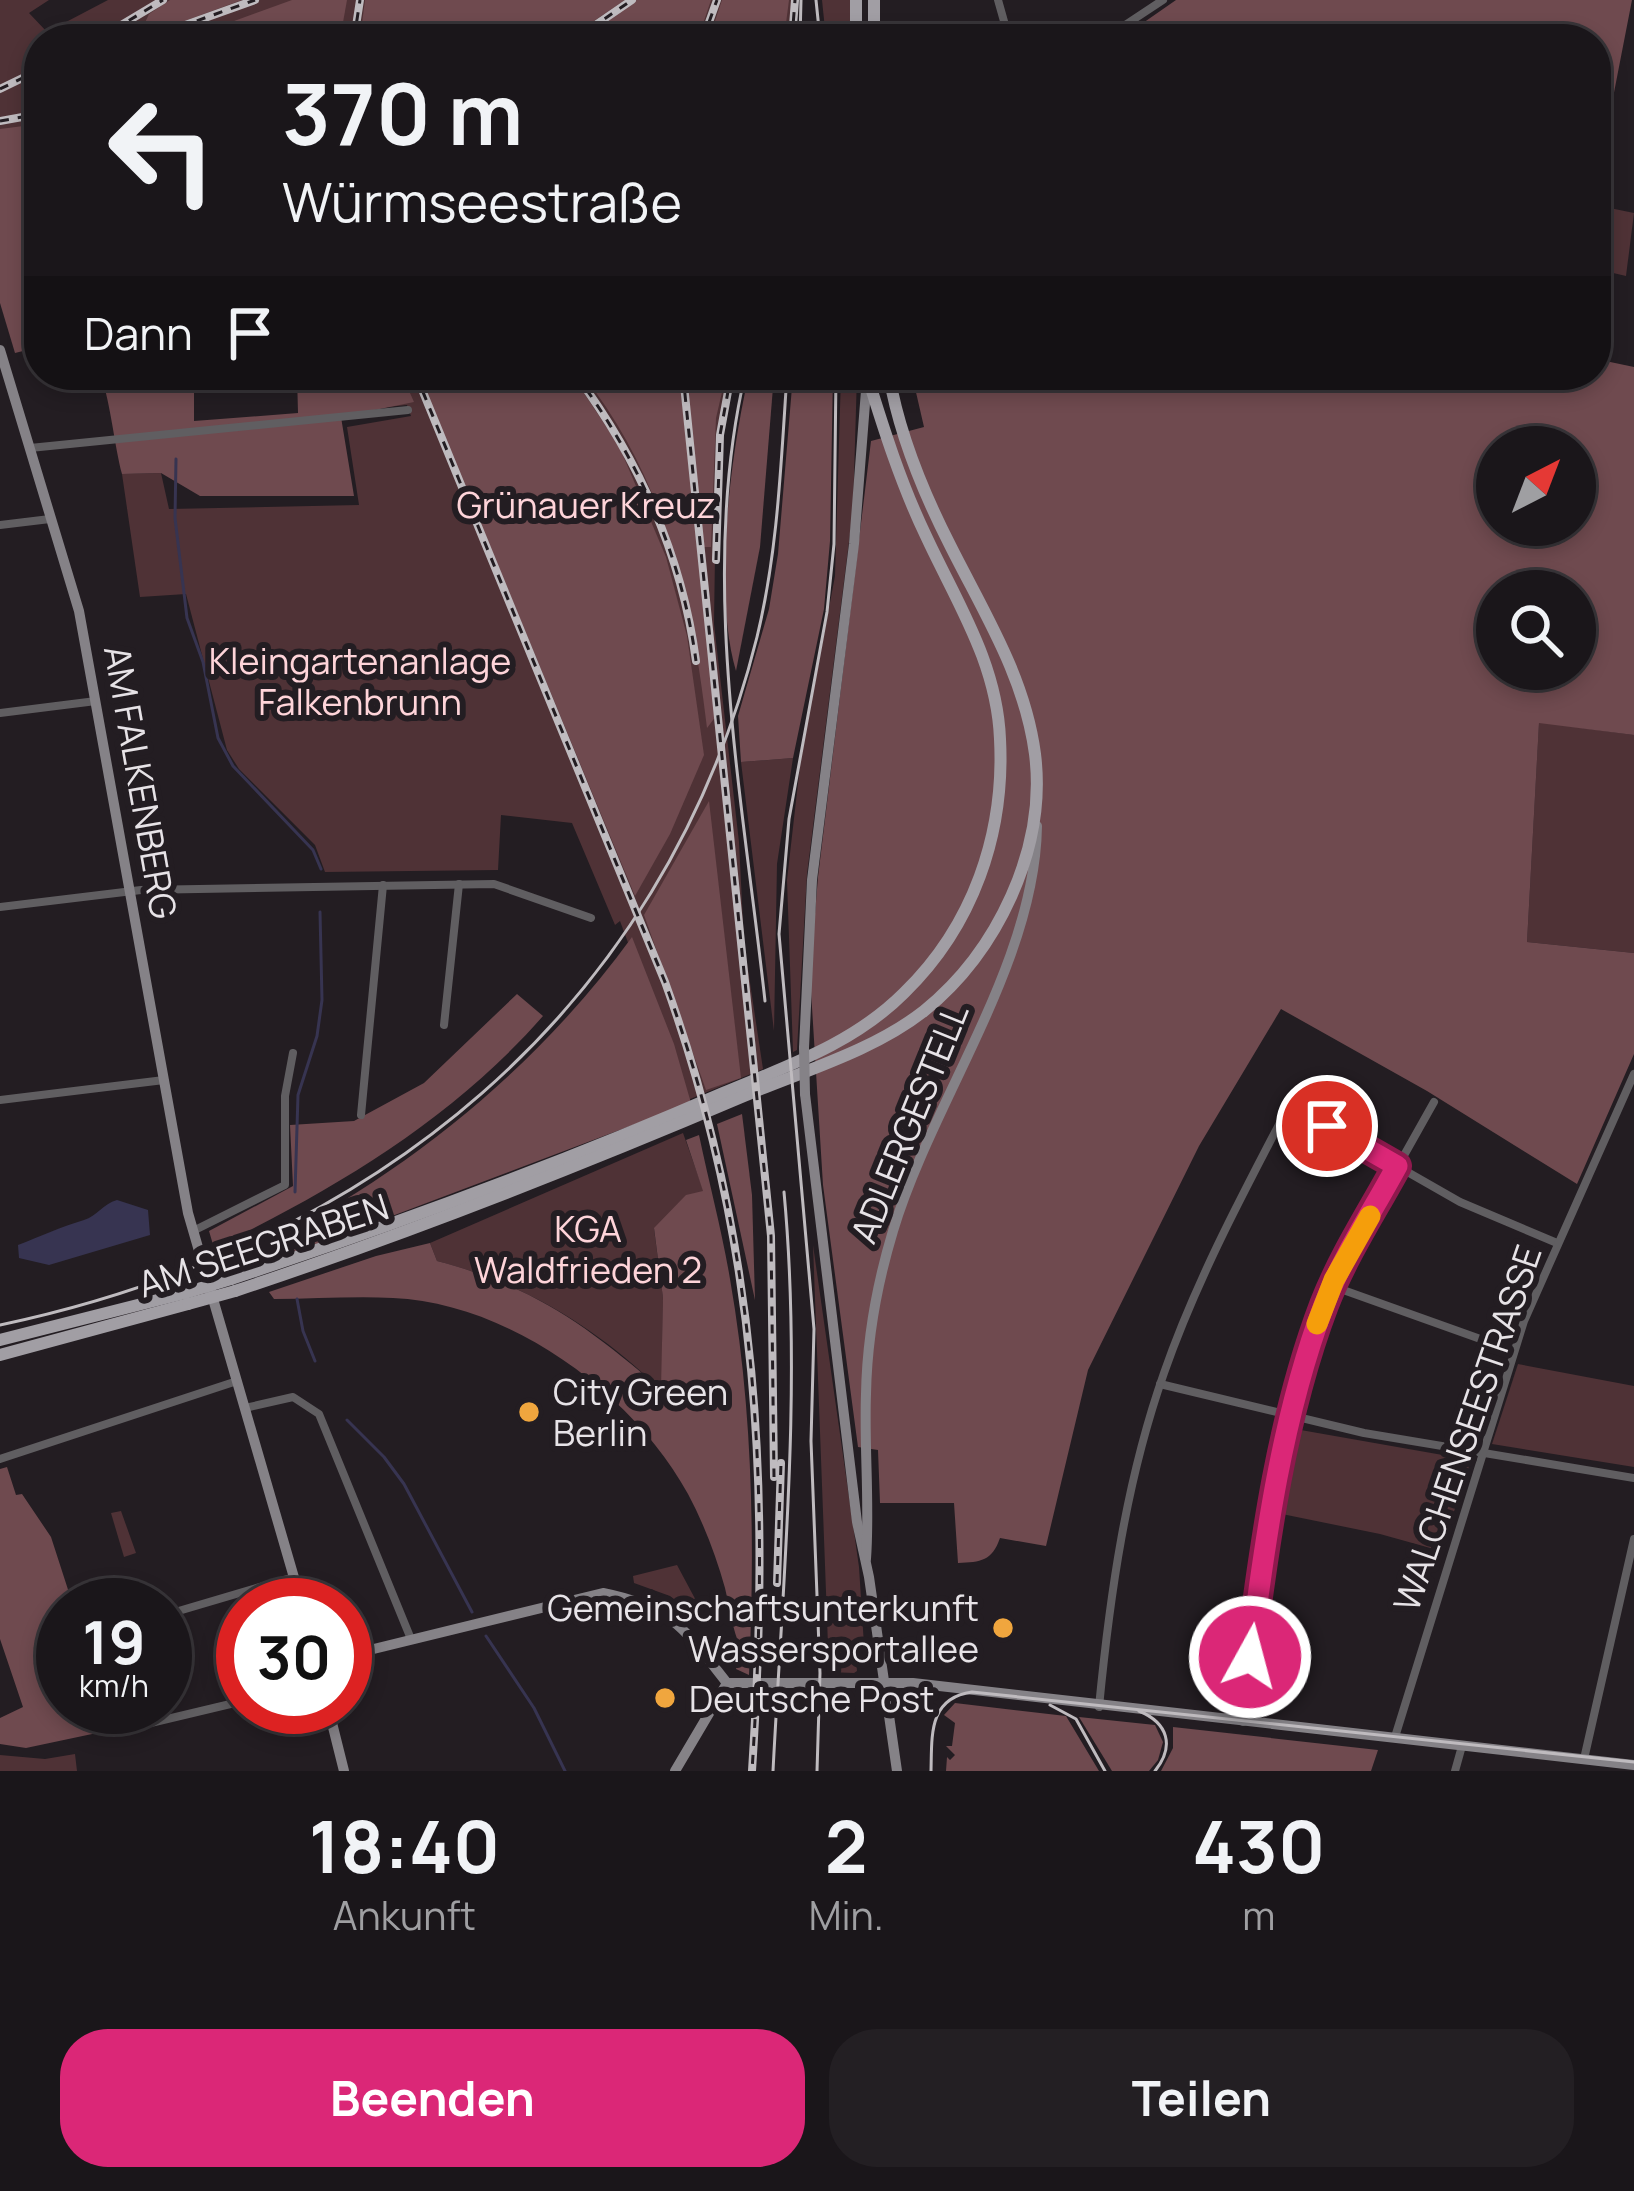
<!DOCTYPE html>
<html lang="de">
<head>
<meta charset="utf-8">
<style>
	:root { --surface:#1a161a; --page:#231f23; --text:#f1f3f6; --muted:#9f9fa2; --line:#383539; --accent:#db2777 }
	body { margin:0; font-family:Manrope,sans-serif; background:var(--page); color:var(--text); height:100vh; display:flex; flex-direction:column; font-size:45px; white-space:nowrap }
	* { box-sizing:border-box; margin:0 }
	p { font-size:39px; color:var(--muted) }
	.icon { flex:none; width:66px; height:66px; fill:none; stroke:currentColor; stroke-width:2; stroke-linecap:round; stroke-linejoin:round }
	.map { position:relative; height:1771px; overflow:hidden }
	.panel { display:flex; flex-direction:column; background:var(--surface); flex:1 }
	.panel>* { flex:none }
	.banner { position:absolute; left:24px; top:24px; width:1587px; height:366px; border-radius:48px; box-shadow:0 6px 18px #0003,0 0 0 3px var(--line); background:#1a161a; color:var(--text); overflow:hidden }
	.needle { width:78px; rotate:42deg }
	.tools { position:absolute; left:1476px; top:426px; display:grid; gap:24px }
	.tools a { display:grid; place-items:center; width:120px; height:120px; border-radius:50%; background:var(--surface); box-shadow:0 6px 18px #0003,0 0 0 3px var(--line); font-size:60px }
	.speed { position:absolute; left:36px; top:1578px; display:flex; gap:24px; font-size:60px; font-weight:700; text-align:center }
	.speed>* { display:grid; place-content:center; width:156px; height:156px; border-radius:50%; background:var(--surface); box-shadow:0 6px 18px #0003,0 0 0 3px var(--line); line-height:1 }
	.speed small { font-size:30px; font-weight:400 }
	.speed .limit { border:18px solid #d22; background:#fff; color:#111 }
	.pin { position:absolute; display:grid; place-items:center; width:102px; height:102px; color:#fff; margin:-51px; border:6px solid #fff; border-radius:50%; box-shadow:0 3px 12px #0007 }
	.me { position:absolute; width:132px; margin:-66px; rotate:7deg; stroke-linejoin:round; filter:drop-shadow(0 0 9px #0008) }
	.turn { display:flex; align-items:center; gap:42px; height:252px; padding:0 60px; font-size:54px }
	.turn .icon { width:156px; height:156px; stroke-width:2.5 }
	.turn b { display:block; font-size:84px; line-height:102px }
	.then { display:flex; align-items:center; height:114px; padding:0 60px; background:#0003; gap:24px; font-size:45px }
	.eta { display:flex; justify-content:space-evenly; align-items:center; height:204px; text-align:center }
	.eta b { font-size:72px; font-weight:700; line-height:84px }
	.primary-button { display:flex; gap:24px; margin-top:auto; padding:24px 60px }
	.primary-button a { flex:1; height:138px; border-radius:48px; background:var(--accent); color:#fff; font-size:48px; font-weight:700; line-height:138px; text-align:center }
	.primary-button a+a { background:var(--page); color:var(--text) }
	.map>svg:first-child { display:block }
</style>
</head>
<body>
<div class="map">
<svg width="1634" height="1771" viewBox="0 0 1634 1771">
	<rect width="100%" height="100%" fill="#231d22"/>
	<g fill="#4f3236">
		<path d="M0 0H49L29 13 47 32 108 0H796L788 39H39V345L0 297Z"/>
		<path d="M822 0H850V39H826Z"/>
		<path d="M1600 206 1634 213 1626 276 1596 269Z"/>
		<path d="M298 375H728L716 486 714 624 739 842 744 943 763 1069 683 1102 663 1037 620 921 615 925 572 823 501 815 498 870 325 872 315 845 239 769 227 750 186 594 140 597 122 474 161 473 169 509 359 505 347 427 411 416 407 405 300 416Z"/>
		<path d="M841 375H857L853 510 807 874 797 1050 793 1052 787 880 801 757 835 576Z"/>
		<path d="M1539 722 1634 735V953L1527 942Z"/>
		<path d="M793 758 777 864 774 1031 741 762Z"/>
		<path d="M683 1133 704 1192 654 1229 663 1298 662 1391C596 1327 526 1284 437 1261L430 1243Z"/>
		<path d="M813 1245 859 1567 864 1645 855 1648 857 1671 854 1673 829 1672Z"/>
		<path d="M1518 1364 1634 1386V1467L1492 1444Z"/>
		<path d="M1295 1429 1471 1460 1441 1551 1380 1534 1277 1513Z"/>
		<path d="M121 1511 136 1553 124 1557 111 1513Z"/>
		<path d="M677 1565 700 1608 694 1615 670 1596 634 1583 633 1576Z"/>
		<path d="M75 1754 77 1771H0V1755L45 1759Z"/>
	</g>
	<g fill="#6f4a4f" fill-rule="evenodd">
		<path d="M170 0H242L138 38 149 14Z"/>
		<path d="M292 0H347L340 39H185Z"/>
		<path d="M365 0H625L567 39H360Z"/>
		<path d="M637 0H711L698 39H582Z"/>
		<path d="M722 0H789L784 39H709Z"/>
		<path d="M1176 0H1632L1596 185V39H1120Z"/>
		<path d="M39 124V347L15 353 0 303V129Z"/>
		<path d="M1596 359 1634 367V735L1539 723 1527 942 1634 953V1054L1577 1184 1427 1091 1281 1009 1199 1146 1088 1370 1046 1546 1000 1538C992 1561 981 1562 958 1563L954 1503H880L878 1450 858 1447 823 1185 810 975 818 877 871 441 924 427 912 375H1596ZM1497 447H1575V525H1497ZM1497 591H1575V669H1497Z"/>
		<path d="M100 375H194V421L298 413 297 375H402L414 402 341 417 354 496H200L161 473 122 474C115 449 109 392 100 375Z"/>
		<path d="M419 375H572L619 446 666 557 687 636 704 755 670 834 635 896Z"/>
		<path d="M583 375H679L716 716 707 728C692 599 665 480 583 375Z"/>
		<path d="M686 375H726L716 418 711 547H703Z"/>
		<path d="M749 375H774L760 547 736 671C713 595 730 454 749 375Z"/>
		<path d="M793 375H833L830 541 824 609 793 758 741 762 738 716 769 609 778 554Z"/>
		<path d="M709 801 741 1078 706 1090 644 915Z"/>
		<path d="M632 937 674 1044 691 1103 310 1247 224 1271 221 1265C383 1193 528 1080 632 937Z"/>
		<path d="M517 994 543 1016C453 1119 335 1189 214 1248L209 1231 293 1186 290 1125 354 1121 424 1083Z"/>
		<path d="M742 1114 752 1195 755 1300 717 1124Z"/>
		<path d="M699 1135C709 1183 722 1231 730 1279 753 1410 755 1543 749 1675L736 1669 741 1649C732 1628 730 1610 725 1588 716 1556 704 1524 688 1494 633 1393 509 1303 393 1298 354 1296 313 1299 274 1299L269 1292 376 1256 430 1243 437 1261C535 1287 586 1325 661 1389L663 1298 654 1228 686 1195 703 1191 686 1140Z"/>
		<path d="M7 1467 16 1495 22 1494 51 1537 73 1605H63V1707H105L111 1730 26 1748 0 1744V1718L23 1707 0 1639V1469Z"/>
		<path d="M955 1703 1066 1716 1099 1771H946L947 1757 950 1760 955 1755 946 1746H952L955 1723 944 1715Z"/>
		<path d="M1079 1717 1155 1725 1163 1742 1158 1760 1149 1771H1112Z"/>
		<path d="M1173 1727 1378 1750 1371 1771H1161L1173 1748Z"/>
	</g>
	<path fill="#373451" d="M117 1200 148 1210 150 1235 49 1265 19 1258 18 1245C41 1236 61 1227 84 1220 97 1216 103 1204 117 1200Z"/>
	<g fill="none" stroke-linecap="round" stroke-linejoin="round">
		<g stroke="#373451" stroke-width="3">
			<path d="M176 459 175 518 187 618 203 662 218 738 233 766 313 850 321 869"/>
			<path d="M295 1192 298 1095 317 1036 322 1000 320 912"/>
			<path d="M297 1299 303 1331 315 1361"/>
			<path d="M347 1420 384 1457 404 1484 472 1612"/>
			<path d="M486 1636 534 1708 565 1771"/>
		</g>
		<g stroke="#605e61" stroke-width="8">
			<path d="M998 0 1009 39"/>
			<path d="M1104 39 1163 0"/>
			<path d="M30 448 408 410"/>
			<path d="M0 525 50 519"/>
			<path d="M0 713 96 701"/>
			<path d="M0 907 141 890 494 884 591 918"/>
			<path d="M444 1025 459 884"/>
			<path d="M0 1100 164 1080"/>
			<path d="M361 1115 383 885"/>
			<path d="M193 1231 285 1185V1096L293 1053"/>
			<path d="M1332 1286 1514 1351"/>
			<path d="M1160 1384 1364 1433 1634 1478"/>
			<path d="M245 1408 293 1397 319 1414 411 1639"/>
			<path d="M0 1459 237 1381"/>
			<path d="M165 1615 294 1577"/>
			<path d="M1099 1707C1110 1594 1126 1481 1164 1373 1195 1284 1240 1199 1284 1115L1299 1110 1460 1202 1557 1243"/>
			<path d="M1243 1722 1267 1536 1311 1343 1334 1280 1434 1102"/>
			<path d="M117 1731 243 1701"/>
			<path d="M1395 1737 1524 1321 1634 1074"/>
			<path d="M1584 1759 1634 1539"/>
			<path d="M1455 1771 1462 1746"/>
		</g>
		<g stroke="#858287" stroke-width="10">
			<path d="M0 350 79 611 188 1213 302 1605"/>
			<path d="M804 1048 812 880 854 544 867 378"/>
			<path d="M805 1094 857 1522 869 1577 897 1771"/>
			<path d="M866 1559C870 1504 864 1449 866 1394 867 1339 877 1284 893 1231 932 1101 1035 964 1037 826"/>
			<path d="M345 1656 603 1593C673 1607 685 1630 727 1683"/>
			<path d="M727 1683H913L1634 1765"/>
			<path d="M328 1707 344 1771"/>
			<path d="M675 1771 727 1683"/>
		</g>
		<g stroke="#a19ea4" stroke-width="12">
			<path d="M856 0V39"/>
			<path d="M874 0V39"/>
			<path d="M231 1279C397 1224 562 1163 723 1093 787 1066 853 1044 904 993 973 926 1005 834 1000 739 997 663 957 603 926 536 901 484 884 430 867 375"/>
			<path d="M235 1291C407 1234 577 1167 744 1096 803 1071 873 1051 924 1011 997 952 1047 849 1035 754 1025 677 984 613 950 545 923 492 899 434 889 375"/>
			<path d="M0 1340 185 1293"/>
			<path d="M0 1355 188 1304"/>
		</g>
		<g stroke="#bfbbbf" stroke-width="3">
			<path d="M816 0 820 39"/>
			<path d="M800 39 801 0"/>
			<path d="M745 375C698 576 743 799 765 1001"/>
			<path d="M0 1325C370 1247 663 1014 757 637 778 551 781 462 787 375"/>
			<path d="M1050 1705 1076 1719 1105 1771"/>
			<path d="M1139 1711C1168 1723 1175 1746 1155 1771"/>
			<path d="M773 1771C783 1578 802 1385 784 1192"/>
			<path d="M817 1771 820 1673 811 1441 814 1329 779 934 789 819 827 612 834 544 836 375"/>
			<path d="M931 1771C932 1736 928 1698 972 1692L1634 1762"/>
		</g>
		<defs>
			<g id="rail">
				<path d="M98 39 163 0"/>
				<path d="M146 39 255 0"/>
				<path d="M354 39 360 0"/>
				<path d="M575 39 632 0"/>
				<path d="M703 39 717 0"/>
				<path d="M792 39 795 0"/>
				<path d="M0 89 39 70"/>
				<path d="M0 121 39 114"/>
				<path d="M416 375 665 982C761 1248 770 1492 752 1771"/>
				<path d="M576 375C639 460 682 556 696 661"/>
				<path d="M683 375 771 1236 774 1477"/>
				<path d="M716 560 720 435 731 375"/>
				<path d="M777 1583 781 1463"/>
			</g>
		</defs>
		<use href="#rail" stroke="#bfbbbf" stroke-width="8"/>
		<use href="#rail" stroke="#231d22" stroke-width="3" stroke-dasharray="9" stroke-linecap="butt"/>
		<path stroke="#858287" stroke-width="10" d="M804 1048 805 1094"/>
		<g stroke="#a19ea4" stroke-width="12">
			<path d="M185 1293 231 1279"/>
			<path d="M188 1304 235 1291"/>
		</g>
	</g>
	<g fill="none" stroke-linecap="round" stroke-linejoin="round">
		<defs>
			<path id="route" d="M1250 1657C1265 1539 1282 1416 1324 1305 1343 1256 1372 1212 1397 1166L1327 1126"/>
		</defs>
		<use href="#route" stroke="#8e194d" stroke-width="30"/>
		<use href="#route" stroke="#db2777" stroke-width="21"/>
		<path stroke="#f59e0b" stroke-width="21" d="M1317 1324 1334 1280 1370 1216"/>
	</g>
	<g fill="#f0a63e" stroke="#231d22" stroke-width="4.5">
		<circle cx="529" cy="1412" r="12"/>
		<circle cx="1003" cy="1628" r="12"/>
		<circle cx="665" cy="1698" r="12"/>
	</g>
	<g text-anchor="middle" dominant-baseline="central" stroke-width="12" stroke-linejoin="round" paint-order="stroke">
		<g font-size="36" fill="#fed4d9" stroke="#231d22">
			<text x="586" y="504">Grünauer Kreuz</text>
			<text x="360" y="660">Kleingartenanlage<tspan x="360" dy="41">Falkenbrunn</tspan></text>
			<text x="588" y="1228">KGA<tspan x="588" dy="41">Waldfrieden 2</tspan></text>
		</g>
		<g font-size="36" fill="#e7e3e7" stroke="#231d22">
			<text transform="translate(141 782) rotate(80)">AM FALKENBERG</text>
			<text transform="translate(909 1123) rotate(-68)">ADLERGESTELL</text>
			<text transform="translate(263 1245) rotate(-18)">AM SEEGRABEN</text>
			<text transform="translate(1467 1428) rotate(-71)">WALCHENSEESTRASSE</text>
		</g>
		<g font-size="36" fill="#e7e3e7" stroke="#231d22" text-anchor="start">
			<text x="553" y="1391">City Green<tspan x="553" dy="41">Berlin</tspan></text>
			<text x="979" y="1607" text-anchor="end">Gemeinschaftsunterkunft<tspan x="979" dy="41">Wassersportallee</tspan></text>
			<text x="689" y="1698">Deutsche Post</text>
		</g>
	</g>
</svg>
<div class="tools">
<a><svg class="needle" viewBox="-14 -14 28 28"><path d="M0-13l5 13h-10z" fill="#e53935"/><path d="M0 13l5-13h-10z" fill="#9f9fa2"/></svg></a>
<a><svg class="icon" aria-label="search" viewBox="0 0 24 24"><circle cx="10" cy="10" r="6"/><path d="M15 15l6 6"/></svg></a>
</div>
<div class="speed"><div>19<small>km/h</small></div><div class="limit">30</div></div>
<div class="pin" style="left:1327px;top:1126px;background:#d93025"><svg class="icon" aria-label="arrive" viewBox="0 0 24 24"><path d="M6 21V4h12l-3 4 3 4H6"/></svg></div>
<svg class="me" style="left:1250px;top:1657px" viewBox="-20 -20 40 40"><circle r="17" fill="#db2777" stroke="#fff" stroke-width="3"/><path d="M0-11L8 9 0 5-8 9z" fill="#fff"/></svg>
<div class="banner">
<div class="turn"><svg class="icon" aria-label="left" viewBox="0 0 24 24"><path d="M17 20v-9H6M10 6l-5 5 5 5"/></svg><div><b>370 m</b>Würmseestraße</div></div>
<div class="then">Dann<svg class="icon" aria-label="arrive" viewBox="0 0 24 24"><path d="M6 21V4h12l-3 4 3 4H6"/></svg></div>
</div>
</div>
<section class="panel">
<div class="eta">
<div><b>18:40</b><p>Ankunft</p></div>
<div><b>2</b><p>Min.</p></div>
<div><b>430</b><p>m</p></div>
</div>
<div class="primary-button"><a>Beenden</a><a>Teilen</a></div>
</section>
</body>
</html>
